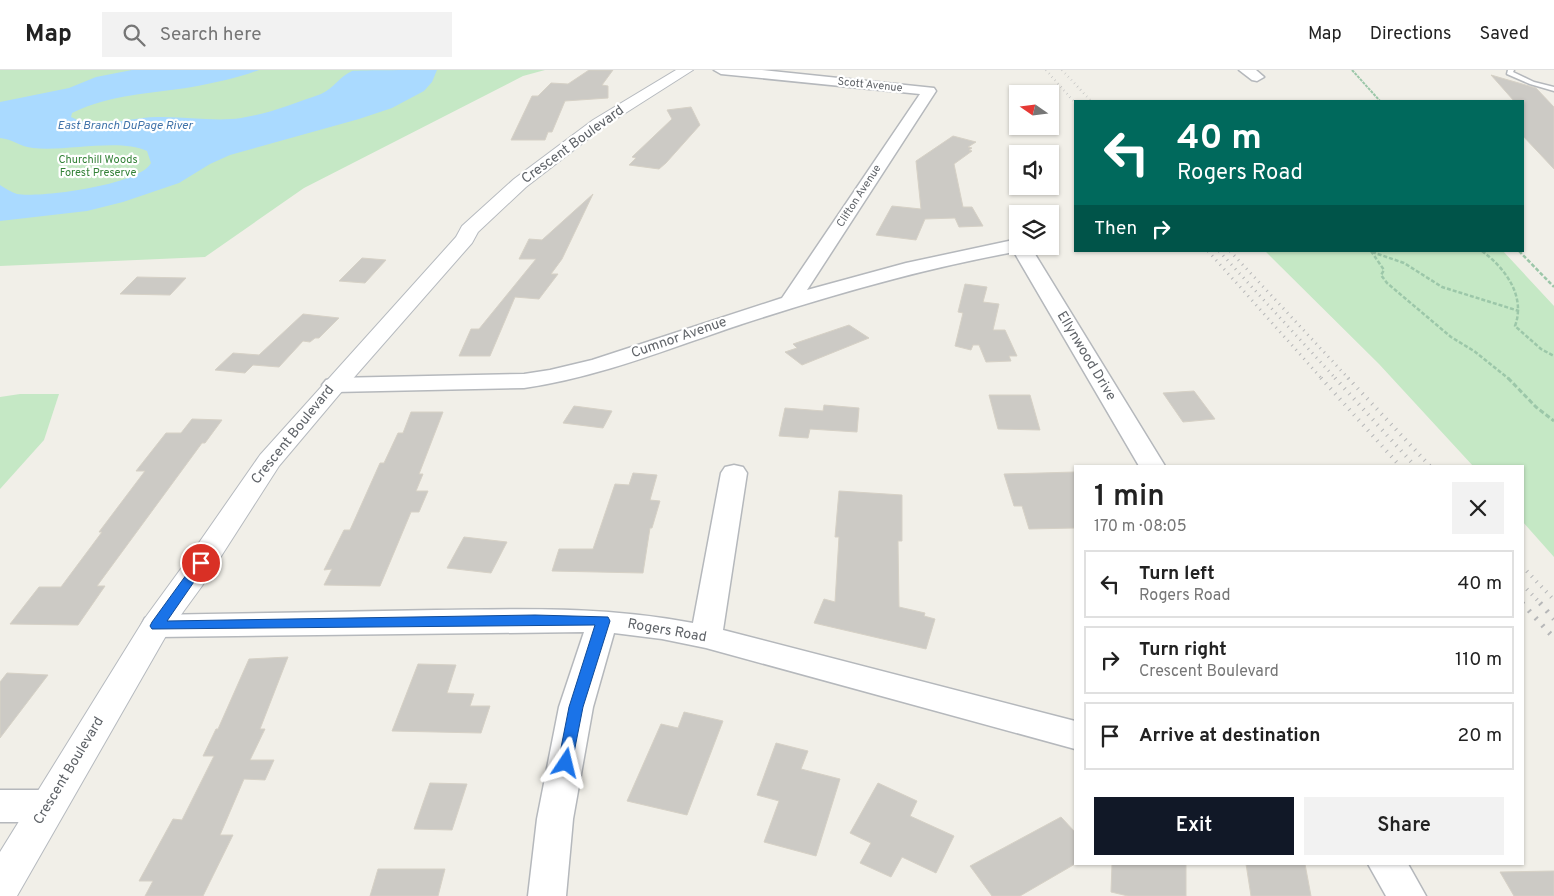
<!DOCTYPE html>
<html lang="en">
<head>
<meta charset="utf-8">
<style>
	:root { --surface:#fff; --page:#f2f2f2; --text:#222; --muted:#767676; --line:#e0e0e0; --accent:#111827 }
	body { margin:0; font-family:Overpass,sans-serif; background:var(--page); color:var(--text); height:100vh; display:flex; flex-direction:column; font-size:19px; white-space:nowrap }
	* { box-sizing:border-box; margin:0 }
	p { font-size:16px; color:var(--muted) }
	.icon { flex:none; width:28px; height:28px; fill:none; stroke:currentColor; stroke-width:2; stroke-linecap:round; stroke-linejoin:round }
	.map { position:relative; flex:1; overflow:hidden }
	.panel { position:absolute; left:1074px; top:395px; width:450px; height:400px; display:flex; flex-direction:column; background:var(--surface); border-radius:0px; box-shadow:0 1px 4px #0004 }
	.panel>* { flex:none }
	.guide { position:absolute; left:1074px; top:30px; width:450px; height:152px; border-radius:0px; box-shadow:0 1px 4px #0004; background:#00695c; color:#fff; overflow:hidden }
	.needle { width:32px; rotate:284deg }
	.tools { position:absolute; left:1009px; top:15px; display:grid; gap:10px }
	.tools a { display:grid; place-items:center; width:50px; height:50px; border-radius:0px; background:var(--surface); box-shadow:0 1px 4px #0004; font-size:25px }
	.pin { position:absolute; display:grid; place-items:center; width:42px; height:42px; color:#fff; margin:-21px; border:2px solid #fff; border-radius:50%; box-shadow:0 1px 5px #0007 }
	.me { position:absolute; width:55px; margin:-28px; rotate:10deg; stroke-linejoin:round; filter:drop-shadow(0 0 4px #0008) }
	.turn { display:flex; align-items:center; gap:18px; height:105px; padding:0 20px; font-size:22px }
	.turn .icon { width:65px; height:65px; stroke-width:2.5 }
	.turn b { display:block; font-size:35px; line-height:42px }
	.then { display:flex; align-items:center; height:48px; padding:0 20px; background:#0003; gap:10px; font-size:19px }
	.round { display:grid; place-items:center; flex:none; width:52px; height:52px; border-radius:0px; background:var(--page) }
	.overview { display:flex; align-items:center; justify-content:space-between; height:85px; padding:0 20px }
	h1 { font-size:30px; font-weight:600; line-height:38px }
	.action { display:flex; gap:10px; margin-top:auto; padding:10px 20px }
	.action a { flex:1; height:58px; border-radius:0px; background:var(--accent); color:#fff; font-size:20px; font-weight:600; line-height:58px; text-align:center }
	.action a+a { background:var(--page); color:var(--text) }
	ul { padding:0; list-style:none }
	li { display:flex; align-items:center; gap:15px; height:68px; margin:0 10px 8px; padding:0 10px; border:2px solid var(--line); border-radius:0px }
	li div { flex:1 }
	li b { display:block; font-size:19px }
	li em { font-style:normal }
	header { display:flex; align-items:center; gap:30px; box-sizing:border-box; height:70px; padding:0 25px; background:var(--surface); border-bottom:1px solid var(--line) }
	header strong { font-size:24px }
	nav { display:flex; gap:28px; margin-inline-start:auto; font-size:18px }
	.search { width:350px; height:45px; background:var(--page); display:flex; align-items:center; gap:12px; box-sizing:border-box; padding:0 18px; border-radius:0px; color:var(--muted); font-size:19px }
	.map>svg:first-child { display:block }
</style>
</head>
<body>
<header>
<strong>Map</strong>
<div class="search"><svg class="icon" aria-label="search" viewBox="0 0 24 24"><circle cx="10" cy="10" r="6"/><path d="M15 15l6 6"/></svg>Search here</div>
<nav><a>Map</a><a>Directions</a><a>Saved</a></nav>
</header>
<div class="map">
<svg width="1554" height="826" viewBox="0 0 1554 826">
	<rect width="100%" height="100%" fill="#f1efe8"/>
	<g fill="#c5e8c5">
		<path d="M0 0H545L523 6 304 118 205 187 0 196Z"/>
		<path d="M1265 181H1503L1554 236V487L1523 452 1522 396H1473L1379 294Z"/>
		<path d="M20 324H59L44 370 0 419V327Z"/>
	</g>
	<path fill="#aadaff" d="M132 0H259C238 8 215 13 192 17 151 24 110 24 72 43L71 47C96 61 130 47 157 47 185 46 213 52 241 48 268 44 295 33 321 24 334 18 339 7 352 1 361 0 422 0 437 0L432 12 424 21 392 38 359 49 230 85 210 94 179 113 123 132 87 141 0 151V115C5 118 11 122 17 124 40 128 140 115 151 93L147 81C119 68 65 82 33 78 21 77 12 69 0 68V32L69 18 96 7Z"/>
	<g fill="#cccac5" stroke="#d6d1c6">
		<path d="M589 0H613L602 15 608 16V28L565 31 552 62H548L545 70H511L532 26H538L551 13 568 14Z"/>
		<path d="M1491 5 1536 18 1554 37V99L1522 65V31H1514Z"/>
		<path d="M691 37 700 55 666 93 659 99 629 95 636 88 632 87 672 49 667 40Z"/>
		<path d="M953 66 976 72 968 77 972 78 969 80 972 81 954 94 963 137H972L983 156 959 157 955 148 925 149 916 170 876 165 892 136 921 139 916 91Z"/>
		<path d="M593 124 562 189 551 204H558L539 229 515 227 490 286H459L471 259H479L536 189H519L529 169 542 170Z"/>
		<path d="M362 188 386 190 365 213 339 211Z"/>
		<path d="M137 207 186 208 170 225 120 224Z"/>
		<path d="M965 214 987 217 983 232 999 234 993 260H1005L1017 286H1009L1011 291 986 292 979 275H973L971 280 955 276 963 243 958 242Z"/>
		<path d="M303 244 339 248 319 268H315L310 272 303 271 279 297 253 295 245 303 215 300 233 283 259 285Z"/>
		<path d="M849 255 869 268 802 295 785 282 797 278 793 274Z"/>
		<path d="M1194 321 1215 349 1183 352 1163 323Z"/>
		<path d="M989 325H1030L1040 360 998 359Z"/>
		<path d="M824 335 859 338 857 362 810 359 808 368 779 366 785 338 823 341Z"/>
		<path d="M574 336 612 341 603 358 563 353Z"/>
		<path d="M411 342H443L419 404H423L416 421H428L419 442H411L380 516 324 515 332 499 324 500 344 460H350L380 393H384L398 363H403Z"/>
		<path d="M192 349 222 350 205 373H202L97 516H105L78 555 10 554 39 517H61L102 462H99L145 401H136L166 363H181Z"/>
		<path d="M1075 402V458L1029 459 1022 436H1014L1004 404Z"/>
		<path d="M633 403 657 405 650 430 660 431 652 458H650L643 503 552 501 559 479H593L615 414 629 415Z"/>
		<path d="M839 421 902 425V471H898L899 537 925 543 924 546 935 549 926 579 814 553 824 529 835 532 839 467H835Z"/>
		<path d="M464 467 507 472 491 503 447 498Z"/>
		<path d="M288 587 260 659H265L250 690H274L265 710 244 709 220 765H233L203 826H145L153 811H139L173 749 182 750 214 686H203L216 659H218L249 589Z"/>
		<path d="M418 594 456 595 447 623 474 624 470 636H490L481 663 392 661Z"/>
		<path d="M7 603 48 605 0 668V612Z"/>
		<path d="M684 642 723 651 687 745 627 731 661 654 678 658Z"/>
		<path d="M776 673 808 681 801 699 840 709 816 786 764 772 779 731 757 725Z"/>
		<path d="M430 713 467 714 452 760 414 759Z"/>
		<path d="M878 713 917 731 910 746 954 766 936 803 902 787 891 807 860 793 871 773 850 763Z"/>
		<path d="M1061 747 1075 762V794L1020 826H992L970 796Z"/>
		<path d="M1112 794H1186V826H1128L1111 822Z"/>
		<path d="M1246 794H1305L1311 826H1251Z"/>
		<path d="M378 799H445L438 826H370Z"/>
		<path d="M1554 801V826H1514L1500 802Z"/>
	</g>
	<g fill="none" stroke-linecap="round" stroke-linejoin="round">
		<defs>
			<path id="lane" d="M1508 0H1514L1513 2 1534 12 1554 17V21L1530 14 1507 4Z"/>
			<g id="street">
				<path d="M714 0H762L934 18 936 21 807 220 906 193 1018 169V176H1030L1165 396H1139L1014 182C921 199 831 225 742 254 670 278 600 307 524 318L334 322 326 320 322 315 326 310 334 308 524 304 550 300 592 290 782 228 920 24 721 4Z"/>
				<path d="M1239 0H1256L1264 7 1257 11 1252 10Z"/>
				<path d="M734 395 743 397 747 403 723 560 1075 651V679L706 578 662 569 614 563 593 637 573 749 566 826H528L537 749 559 637 584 562 156 567 145 564 141 556 145 548 156 545C249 543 343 542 436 540 524 539 606 536 693 553L721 403 725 397Z"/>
				<path d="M0 720H48L61 725 66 736 61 747 48 752H0Z"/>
				<path d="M1368 794H1408L1426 826H1386Z"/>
			</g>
			<path id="secondary" d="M676 0H693L605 56 526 117 478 162 472 173 343 320 279 396 202 516 167 564 17 826H0V782L145 548 180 500 260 385 456 167 462 156 514 109 593 50Z"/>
		</defs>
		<use href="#lane" stroke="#b5b8bc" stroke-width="3"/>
		<use href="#street" stroke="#b5b8bc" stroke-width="3"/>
		<use href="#secondary" stroke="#b6babf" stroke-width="2"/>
		<path stroke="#9cc7a9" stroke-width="2" stroke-dasharray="3 1" stroke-linecap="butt" d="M1352 0 1380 31"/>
		<g stroke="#9cc7a9" stroke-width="2.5" stroke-dasharray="4 2" stroke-linecap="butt">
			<path d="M1371 181 1384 200 1381 205 1387 213 1451 267 1474 281 1509 309"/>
			<path d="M1482 181C1505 198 1526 226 1515 256L1541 279 1554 286"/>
			<path d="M1519 181 1554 217"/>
			<path d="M1372 182 1404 193 1442 217 1519 241"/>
		</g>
		<path stroke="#9cc7a9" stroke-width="3" stroke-dasharray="5 2.5" stroke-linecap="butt" d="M1508 308 1536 337 1554 351"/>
		<use href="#lane" fill="#fff" fill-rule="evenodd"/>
		<use href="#street" fill="#fff" fill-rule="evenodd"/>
		<use href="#secondary" fill="#fff" fill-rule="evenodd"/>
		<g stroke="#b6b7b8" stroke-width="2.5" stroke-dasharray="0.5 4" stroke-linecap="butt">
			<path d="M1046 0 1075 33"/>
			<path d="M1062 0 1091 31"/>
		</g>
		<g stroke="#b6b7b8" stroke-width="3" stroke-dasharray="1 5" stroke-linecap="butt">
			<path d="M1208 181 1322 309"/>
			<path d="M1219 181 1336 309"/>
			<path d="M1230 181 1349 309"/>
		</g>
		<g stroke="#b6b7b8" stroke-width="4" stroke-dasharray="1 6" stroke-linecap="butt">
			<path d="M1321 308 1400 396"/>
			<path d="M1335 308 1415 396"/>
			<path d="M1348 308 1430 396"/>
			<path d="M1522 496 1554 530"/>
			<path d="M1522 514 1541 534"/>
			<path d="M1522 533 1523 534"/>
		</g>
		<g stroke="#b6b7b8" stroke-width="5" stroke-dasharray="2 8" stroke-linecap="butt">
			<path d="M1522 533 1554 568"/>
			<path d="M1540 533 1554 549"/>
		</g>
	</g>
	<path fill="#1a73e8" stroke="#114b97" d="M201 489 207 493 167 551 535 545 608 547 610 551 583 637 571 698 566 699 561 698 558 693 569 637 595 555 152 559 150 556 152 552 197 490Z"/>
	<g text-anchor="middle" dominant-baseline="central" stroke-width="4.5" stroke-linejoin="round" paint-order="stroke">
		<g font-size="11" fill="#5f6368" stroke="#fff">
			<text transform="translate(870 15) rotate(6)">Scott Avenue</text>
			<text transform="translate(859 126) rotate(-57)">Clifton Avenue</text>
		</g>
		<g font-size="11" fill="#348238" stroke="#fff">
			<text x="98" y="90">Churchill Woods<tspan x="98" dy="13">Forest Preserve</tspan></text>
		</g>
		<g font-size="12" font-style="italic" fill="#4174aa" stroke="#fff">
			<text x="125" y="56">East Branch DuPage River</text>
		</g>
		<g font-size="14" fill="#5f6368" stroke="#fff">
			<text transform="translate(573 75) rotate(-36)">Crescent Boulevard</text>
			<text transform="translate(679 268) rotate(-19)">Cumnor Avenue</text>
			<text transform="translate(1086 286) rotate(59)">Ellynwood Drive</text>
			<text transform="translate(293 365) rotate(-51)">Crescent Boulevard</text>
			<text transform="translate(667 561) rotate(10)">Rogers Road</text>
			<text transform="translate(69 701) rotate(-59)">Crescent Boulevard</text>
		</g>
	</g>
</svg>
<div class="tools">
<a><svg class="needle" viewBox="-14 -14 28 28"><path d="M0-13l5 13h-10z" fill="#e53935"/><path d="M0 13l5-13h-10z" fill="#767676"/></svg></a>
<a><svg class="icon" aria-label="sound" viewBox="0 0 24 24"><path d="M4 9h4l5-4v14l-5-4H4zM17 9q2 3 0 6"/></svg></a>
<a><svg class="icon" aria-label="layers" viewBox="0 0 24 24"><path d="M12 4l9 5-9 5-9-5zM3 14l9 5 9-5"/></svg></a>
</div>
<div class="pin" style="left:201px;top:493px;background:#d93025"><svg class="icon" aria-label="arrive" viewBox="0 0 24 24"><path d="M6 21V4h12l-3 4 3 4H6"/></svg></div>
<svg class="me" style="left:566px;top:693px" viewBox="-20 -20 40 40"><path d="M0-17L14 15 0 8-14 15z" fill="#1a73e8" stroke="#fff" stroke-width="4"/></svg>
<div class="guide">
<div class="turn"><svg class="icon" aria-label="left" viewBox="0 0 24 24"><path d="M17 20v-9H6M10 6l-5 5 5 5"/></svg><div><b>40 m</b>Rogers Road</div></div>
<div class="then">Then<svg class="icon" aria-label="right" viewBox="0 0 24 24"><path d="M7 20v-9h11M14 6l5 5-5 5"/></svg></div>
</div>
<section class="panel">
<div class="overview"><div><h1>1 min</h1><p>170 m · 08:05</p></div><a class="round"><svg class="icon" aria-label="close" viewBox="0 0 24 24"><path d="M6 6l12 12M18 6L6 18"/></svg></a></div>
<ul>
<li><svg class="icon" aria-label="left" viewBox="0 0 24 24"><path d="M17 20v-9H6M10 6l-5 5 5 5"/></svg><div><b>Turn left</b><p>Rogers Road</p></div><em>40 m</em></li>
<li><svg class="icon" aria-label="right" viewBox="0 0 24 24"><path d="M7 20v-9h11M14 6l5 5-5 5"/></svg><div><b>Turn right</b><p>Crescent Boulevard</p></div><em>110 m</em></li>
<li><svg class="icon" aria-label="arrive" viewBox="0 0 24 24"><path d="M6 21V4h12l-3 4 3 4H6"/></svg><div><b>Arrive at destination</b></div><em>20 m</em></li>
</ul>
<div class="action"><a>Exit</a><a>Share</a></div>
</section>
</div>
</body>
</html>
